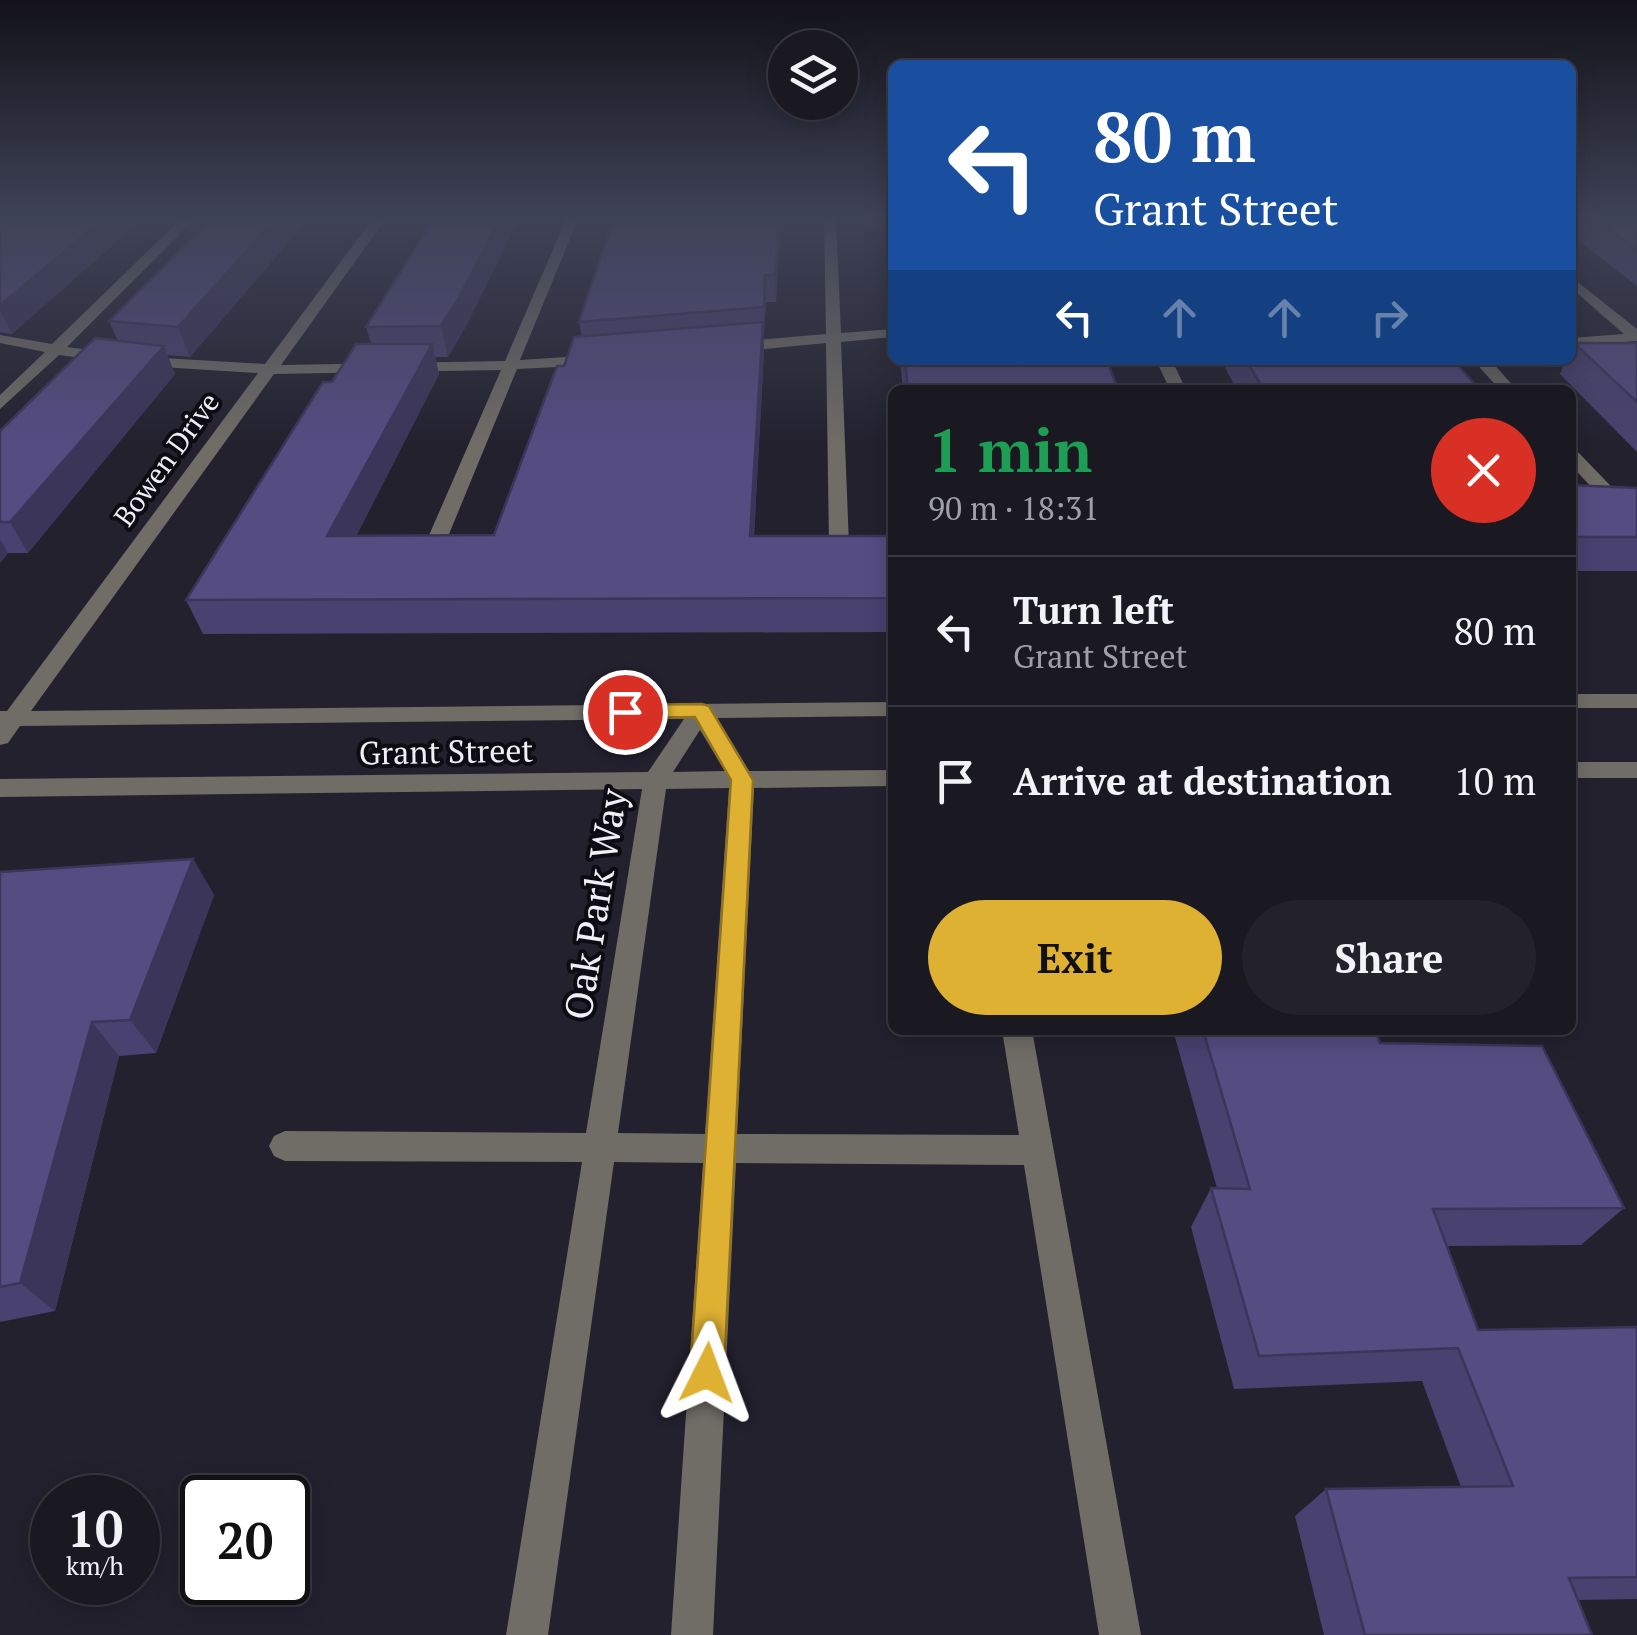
<!DOCTYPE html>
<html lang="en">
<head>
<meta charset="utf-8">
<style>
	:root { --surface:#1a1922; --page:#23222a; --text:#f1f3f6; --muted:#9fa0a5; --line:#383840; --accent:#dfb133 }
	body { margin:0; font-family:"PT Serif",serif; background:var(--page); color:var(--text); height:100vh; display:flex; flex-direction:column; font-size:38px; white-space:nowrap }
	* { box-sizing:border-box; margin:0 }
	p { font-size:32px; color:var(--muted) }
	.icon { flex:none; width:55px; height:55px; fill:none; stroke:currentColor; stroke-width:2; stroke-linecap:round; stroke-linejoin:round }
	.map { position:relative; flex:1; overflow:hidden }
	.side { position:absolute; left:888px; top:385px; width:688px; height:650px; display:flex; flex-direction:column; background:var(--surface); border-radius:15px; box-shadow:0 5px 25px #0003,0 0 0 2px var(--line) }
	.side>* { flex:none }
	.hud { position:absolute; left:888px; top:60px; width:688px; height:305px; border-radius:15px; box-shadow:0 5px 25px #0003,0 0 0 2px var(--line); background:#1a4fa0; color:#fff; overflow:hidden }
	.buttons { position:absolute; left:768px; top:30px; display:grid; gap:20px }
	.buttons a { display:grid; place-items:center; width:90px; height:90px; border-radius:50%; background:var(--surface); box-shadow:0 5px 25px #0003,0 0 0 2px var(--line); font-size:50px }
	.speed { position:absolute; left:30px; top:1475px; display:flex; gap:20px; font-size:50px; font-weight:700; text-align:center }
	.speed>* { display:grid; place-content:center; width:130px; height:130px; border-radius:50%; background:var(--surface); box-shadow:0 5px 25px #0003,0 0 0 2px var(--line); line-height:1 }
	.speed small { font-size:25px; font-weight:400 }
	.speed .limit { border:5px solid #111; border-radius:15px; background:#fff; color:#111 }
	.pin { position:absolute; display:grid; place-items:center; width:85px; height:85px; color:#fff; margin:-42px; border:5px solid #fff; border-radius:50%; box-shadow:0 2px 10px #0007 }
	.me { position:absolute; width:110px; margin:-55px; rotate:3deg; stroke-linejoin:round; filter:drop-shadow(0 0 8px #0008) }
	.turn { display:flex; align-items:center; gap:35px; height:210px; padding:0 40px; font-size:45px }
	.turn .icon { width:130px; height:130px; stroke-width:2.5 }
	.turn b { display:block; font-size:70px; line-height:85px }
	.lanes { display:flex; align-items:center; height:95px; padding:0 40px; background:#0003; justify-content:center; gap:50px; direction:ltr }
	.lanes .off { opacity:.35 }
	.round { display:grid; place-items:center; flex:none; width:105px; height:105px; border-radius:52px; background:var(--page) }
	.overview { display:flex; align-items:center; justify-content:space-between; height:170px; padding:0 40px }
	h1 { font-size:60px; font-weight:700; line-height:75px; color:#1e9e55 }
	.primary-button { display:flex; gap:20px; margin-top:auto; padding:20px 40px }
	.primary-button a { flex:1; height:115px; border-radius:60px; background:var(--accent); color:#111; font-size:40px; font-weight:700; line-height:115px; text-align:center }
	.primary-button a+a { background:var(--page); color:var(--text) }
	ul { padding:0; list-style:none }
	li { display:flex; align-items:center; gap:30px; height:150px; padding:0 40px; border-top:2px solid var(--line) }
	li div { flex:1 }
	li b { display:block; font-size:38px }
	li em { font-style:normal }
	.map>svg:first-child { display:block }
</style>
</head>
<body>
<div class="map">
<svg width="1637" height="1635" viewBox="0 0 1637 1635">
	<rect width="100%" height="100%" fill="#23212e"/>
	<g fill="none" stroke-linecap="round" stroke-linejoin="round">
		<g fill="#706d66" fill-rule="evenodd">
			<path d="M183 217H197L67 347 146 357 265 364 374 217H387L281 365 505 361 567 217H579L520 360 598 355 606 360 598 365 517 369 440 556 430 562 420 556 501 370 274 374 31 711 892 702V716L717 718 749 771 892 770V786L754 788 737 1134 1019 1135 1002 1030H1032L1141 1635H1099L1024 1165 736 1163 713 1635H671L703 1163 614 1162 548 1635H506L582 1162 285 1161 274 1156 269 1146 274 1136 285 1131 586 1133 642 789 0 797V779L648 772 684 719 20 726 8 743 0 745V711H7L258 373 146 366 59 355 0 409V395L45 352 0 343V335L52 344ZM700 730 725 771 673 772ZM729 788 705 1134 618 1133 666 789Z"/>
			<path d="M824 217H836L841 333 892 329V337L841 342 849 545 839 551 829 545 826 343 732 352 724 347 732 342 826 334Z"/>
			<path d="M1570 276 1637 329V341L1570 346V338L1624 334 1570 287Z"/>
			<path d="M1156 360H1172L1186 390H1170Z"/>
			<path d="M1473 360H1490L1517 390H1500Z"/>
			<path d="M1570 449 1576 450 1630 506V514H1616L1570 464Z"/>
			<rect x="1570" y="694" width="67" height="14"/>
			<rect x="1570" y="762" width="67" height="16"/>
		</g>
	</g>
	<g fill="#49416f">
		<path d="M0 217 12 334 0 332Z"/>
		<path d="M213 217 309 218 190 357 167 355 175 374 28 553H8L0 563V431L118 341 109 321Z"/>
		<path d="M435 217H520L465 328 448 357H435L439 374 356 536 494 535 564 366 582 337 579 322 781 217 776 302H766L764 335H763L764 352 754 536H892V632L203 634 186 600 332 382 371 344 366 327Z"/>
		<path d="M885 217H892V291Z"/>
		<path d="M1570 217H1637V286L1570 234Z"/>
		<path d="M1574 343H1637V452L1560 374 1566 360H1570V352Z"/>
		<path d="M900 360H1107L1118 390H903Z"/>
		<path d="M1221 360H1453L1480 390H1237Z"/>
		<path d="M1570 485 1637 488V571H1570Z"/>
		<path d="M193 859 214 895 156 1053 119 1056 55 1311 0 1322V872Z"/>
		<path d="M1173 1030H1375L1380 1043 1624 1208 1581 1245 1447 1246 1478 1330 1637 1327V1599L1578 1600 1592 1635H1324L1295 1516 1326 1489 1461 1487 1422 1381 1234 1389 1191 1227 1211 1188H1217Z"/>
	</g>
	<g fill="#3c355a">
		<path d="M106 217H145L12 334 0 310V305Z"/>
		<path d="M277 217 309 218 190 357 178 327Z"/>
		<path d="M501 217H520L465 328 448 357 441 326Z"/>
		<path d="M779 217H781L776 302 775 275Z"/>
		<path d="M765 275 766 302 764 335V307Z"/>
		<path d="M763 322 764 352 752 570 750 536Z"/>
		<path d="M432 344 439 374 339 570 327 536Z"/>
		<path d="M164 346 175 374 28 553 10 522Z"/>
		<path d="M0 539 8 553 0 563Z"/>
		<path d="M193 859 214 895 156 1053 130 1020Z"/>
		<path d="M92 1022 119 1056 55 1311 20 1283Z"/>
	</g>
	<g fill="#554c81" stroke="#3c355a" stroke-width="2.5">
		<path d="M0 217H106L0 305Z"/>
		<path d="M213 217H277L178 327 109 321Z"/>
		<path d="M435 217H501L458 299 441 326 366 327Z"/>
		<path d="M614 217H779L775 275H765L764 307 579 322Z"/>
		<path d="M889 217H892V251Z"/>
		<path d="M1594 217H1637V250Z"/>
		<path d="M763 322 750 536H892V598L186 600 323 382H332L356 344H432L327 536 494 535 557 366H564L574 337Z"/>
		<path d="M95 338 164 346 10 522H0V431Z"/>
		<path d="M1574 343H1637V402Z"/>
		<path d="M905 360H1107L1118 390H908Z"/>
		<path d="M1246 360H1453L1480 390H1264Z"/>
		<path d="M1570 485 1637 488V537H1570Z"/>
		<path d="M193 859 130 1020 92 1022 20 1283 0 1287V872Z"/>
		<path d="M1203 1030H1375L1380 1043 1542 1046 1624 1208 1433 1209 1478 1330 1637 1327V1577L1569 1578 1592 1635H1365L1326 1489 1513 1486 1458 1348 1259 1356 1211 1188 1250 1189Z"/>
	</g>
	<linearGradient id="sky" x2="0" y2="1"><stop stop-color="#131219"/><stop offset="0.49" stop-color="#3f4357"/><stop offset="1" stop-color="#3f4357" stop-opacity="0"/></linearGradient>
	<rect width="1637" height="446" fill="url(#sky)"/>
	<path fill="#dfb133" stroke="#917321" stroke-width="2.5" d="M702 704 709 706 753 780 724 1373 719 1385 707 1389 695 1385 690 1373 731 780 695 717 625 718 615 712 625 705Z"/>
	<g text-anchor="middle" dominant-baseline="central" stroke-width="8" stroke-linejoin="round" paint-order="stroke">
		<g font-size="28" fill="#f0eff8" stroke="#0c0c12">
			<text transform="translate(166 459) rotate(-54)">Bowen Drive</text>
		</g>
		<g font-size="32" fill="#f0eff8" stroke="#0c0c12">
			<text transform="translate(446 751) rotate(-1)">Grant Street</text>
		</g>
		<g font-size="38" fill="#f0eff8" stroke="#0c0c12">
			<text transform="translate(595 904) rotate(-81)">Oak Park Way</text>
		</g>
	</g>
</svg>
<div class="buttons">
<a><svg class="icon" aria-label="layers" viewBox="0 0 24 24"><path d="M12 4l9 5-9 5-9-5zM3 14l9 5 9-5"/></svg></a>
</div>
<div class="speed"><div>10<small>km/h</small></div><div class="limit">20</div></div>
<div class="pin" style="left:625px;top:712px;background:#d93025"><svg class="icon" aria-label="arrive" viewBox="0 0 24 24"><path d="M6 21V4h12l-3 4 3 4H6"/></svg></div>
<svg class="me" style="left:707px;top:1373px" viewBox="-20 -20 40 40"><path d="M0-17L14 15 0 8-14 15z" fill="#dfb133" stroke="#fff" stroke-width="4"/></svg>
<div class="hud">
<div class="turn"><svg class="icon" aria-label="left" viewBox="0 0 24 24"><path d="M17 20v-9H6M10 6l-5 5 5 5"/></svg><div><b>80 m</b>Grant Street</div></div>
<div class="lanes"><svg class="icon" aria-label="left" viewBox="0 0 24 24"><path d="M17 20v-9H6M10 6l-5 5 5 5"/></svg><svg class="icon off" aria-label="ahead" viewBox="0 0 24 24"><path d="M12 20V5M6 11l6-6 6 6"/></svg><svg class="icon off" aria-label="ahead" viewBox="0 0 24 24"><path d="M12 20V5M6 11l6-6 6 6"/></svg><svg class="icon off" aria-label="right" viewBox="0 0 24 24"><path d="M7 20v-9h11M14 6l5 5-5 5"/></svg></div>
</div>
<section class="side">
<div class="overview"><div><h1>1 min</h1><p>90 m · 18:31</p></div><a class="round" style="background:#d93025;color:#fff"><svg class="icon" aria-label="close" viewBox="0 0 24 24"><path d="M6 6l12 12M18 6L6 18"/></svg></a></div>
<ul>
<li><svg class="icon" aria-label="left" viewBox="0 0 24 24"><path d="M17 20v-9H6M10 6l-5 5 5 5"/></svg><div><b>Turn left</b><p>Grant Street</p></div><em>80 m</em></li>
<li><svg class="icon" aria-label="arrive" viewBox="0 0 24 24"><path d="M6 21V4h12l-3 4 3 4H6"/></svg><div><b>Arrive at destination</b></div><em>10 m</em></li>
</ul>
<div class="primary-button"><a>Exit</a><a>Share</a></div>
</section>
</div>
</body>
</html>
